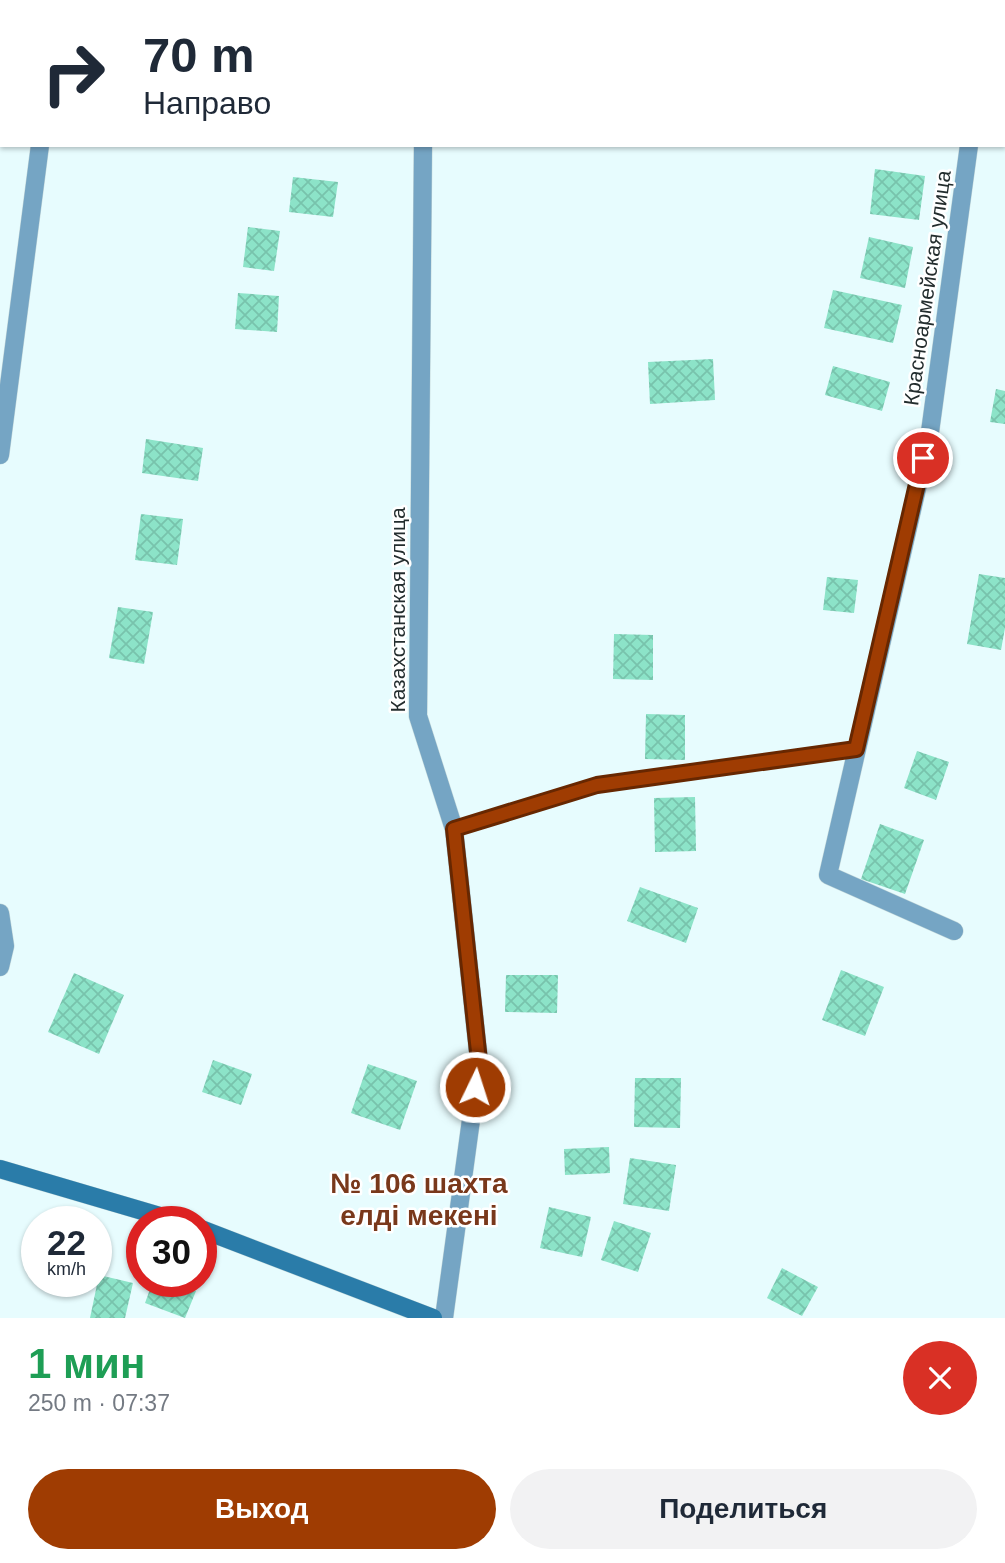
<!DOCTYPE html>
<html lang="ru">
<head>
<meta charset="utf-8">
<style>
	:root { --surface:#fff; --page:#f2f2f3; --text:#1f2937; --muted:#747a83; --accent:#9f3c02 }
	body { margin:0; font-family:Helvetica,sans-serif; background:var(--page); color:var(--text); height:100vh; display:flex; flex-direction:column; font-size:26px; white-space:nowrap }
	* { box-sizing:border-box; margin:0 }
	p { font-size:23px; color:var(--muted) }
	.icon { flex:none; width:38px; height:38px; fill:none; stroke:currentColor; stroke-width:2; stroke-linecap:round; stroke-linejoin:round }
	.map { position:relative; height:1318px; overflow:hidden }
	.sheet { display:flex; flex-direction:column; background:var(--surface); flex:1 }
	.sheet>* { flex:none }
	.top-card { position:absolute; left:0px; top:0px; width:1006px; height:147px; box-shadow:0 2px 5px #0004; background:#fff; color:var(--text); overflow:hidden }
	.speed { position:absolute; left:21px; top:1206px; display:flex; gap:14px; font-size:35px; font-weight:700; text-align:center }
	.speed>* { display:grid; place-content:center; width:91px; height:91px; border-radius:50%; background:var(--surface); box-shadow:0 2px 5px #0004; line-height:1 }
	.speed small { font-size:18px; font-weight:400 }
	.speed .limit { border:10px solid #d22; background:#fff; color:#111 }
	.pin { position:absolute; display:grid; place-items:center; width:60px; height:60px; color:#fff; margin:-30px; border:4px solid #fff; border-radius:50%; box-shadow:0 2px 7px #0007 }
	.me { position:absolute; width:77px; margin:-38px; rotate:4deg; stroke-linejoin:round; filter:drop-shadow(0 0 5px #0008) }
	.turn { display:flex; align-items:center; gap:24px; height:147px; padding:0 28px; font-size:32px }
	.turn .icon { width:91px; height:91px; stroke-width:2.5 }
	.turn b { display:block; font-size:49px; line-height:60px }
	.round { display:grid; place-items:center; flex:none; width:74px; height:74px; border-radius:37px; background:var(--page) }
	.head { display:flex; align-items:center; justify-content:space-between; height:119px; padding:0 28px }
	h1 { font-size:42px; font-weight:600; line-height:52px; color:#1e9e55 }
	.button { display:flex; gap:14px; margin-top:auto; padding:14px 28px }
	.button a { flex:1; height:80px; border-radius:42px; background:var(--accent); color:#fff; font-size:28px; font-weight:600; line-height:80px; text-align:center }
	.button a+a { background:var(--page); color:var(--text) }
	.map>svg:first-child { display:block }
</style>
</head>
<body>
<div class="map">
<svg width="1005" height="1318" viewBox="0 0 1005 1318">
	<defs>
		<pattern id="building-cross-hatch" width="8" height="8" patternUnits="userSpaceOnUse" patternTransform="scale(1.75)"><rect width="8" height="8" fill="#8ce3c8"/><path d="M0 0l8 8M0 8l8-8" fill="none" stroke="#78c3ac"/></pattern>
	</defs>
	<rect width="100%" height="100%" fill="#e7fcfe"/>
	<g fill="url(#building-cross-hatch)">
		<path d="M875 169 925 176 919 220 870 214Z"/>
		<path d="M293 177 338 182 333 217 289 212Z"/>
		<path d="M248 227 280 231 274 271 243 267Z"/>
		<path d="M869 237 913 247 905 288 860 278Z"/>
		<path d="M833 290 902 305 893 343 824 328Z"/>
		<path d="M238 293 279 296 277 332 235 329Z"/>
		<path d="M713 359 715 400 650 404 648 362Z"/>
		<path d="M833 366 890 382 882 411 825 395Z"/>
		<path d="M996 389 1005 391V424L990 422Z"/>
		<path d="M146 439 203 448 198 481 142 473Z"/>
		<path d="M141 514 183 519 177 565 135 560Z"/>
		<path d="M979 574 1005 578V628L1001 650 967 644Z"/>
		<path d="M827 577 858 580 854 613 823 610Z"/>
		<path d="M118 607 153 612 144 664 109 658Z"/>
		<path d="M614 634 653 635V680L613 679Z"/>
		<path d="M646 714 685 715V760L645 759Z"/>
		<path d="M917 751 949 762 936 800 904 788Z"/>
		<path d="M695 797 696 851 655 852 654 798Z"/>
		<path d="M880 824 924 840 905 894 861 879Z"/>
		<path d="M640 887 698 908 686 943 627 921Z"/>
		<path d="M841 970 884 987 865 1036 822 1020Z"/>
		<path d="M74 973 124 995 99 1054 48 1032Z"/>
		<path d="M506 975H558L557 1013 505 1012Z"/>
		<path d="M213 1060 252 1074 241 1105 202 1092Z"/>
		<path d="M368 1064 417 1081 400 1130 351 1113Z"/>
		<path d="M635 1078H681L680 1128 634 1127Z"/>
		<path d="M609 1147 610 1173 565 1175 564 1149Z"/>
		<path d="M630 1158 676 1165 669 1211 623 1204Z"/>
		<path d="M549 1207 591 1217 582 1257 540 1248Z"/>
		<path d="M614 1221 651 1233 638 1272 601 1260Z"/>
		<path d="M782 1268 818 1287 802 1316 767 1298Z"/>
		<path d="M99 1275 133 1283 125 1318H90Z"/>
		<path d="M153 1281H171L196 1291 185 1318 145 1303Z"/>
	</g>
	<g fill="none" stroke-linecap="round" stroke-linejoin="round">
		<defs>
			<path id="lane" d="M454 829 597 785 856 749"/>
			<g id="street">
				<path d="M59 2V0"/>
				<path d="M425 2 426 0"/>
				<path d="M989 2V0"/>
				<path d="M423 145 418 716 454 829 479 1061 444 1318"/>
				<path d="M0 455 40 145"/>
				<path d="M0 913 5 946 0 967"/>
				<path d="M954 931 828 875 930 432 969 145"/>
			</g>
			<g id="secondary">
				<path d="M0 1169 180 1222"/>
				<path d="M201 1229 433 1318"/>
			</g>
		</defs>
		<use href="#lane" stroke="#c4d7d9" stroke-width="12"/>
		<use href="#street" stroke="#c4d7d9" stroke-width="19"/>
		<use href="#secondary" stroke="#c4d7d9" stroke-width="19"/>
		<use href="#lane" stroke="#75a5c4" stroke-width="10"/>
		<use href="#street" stroke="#75a5c4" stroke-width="18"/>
		<use href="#secondary" stroke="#2a7ca9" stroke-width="18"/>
	</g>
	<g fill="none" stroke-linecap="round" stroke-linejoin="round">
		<defs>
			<path id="route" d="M475 1087 479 1061 454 829 597 785 856 749 923 458"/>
		</defs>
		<use href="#route" stroke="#672701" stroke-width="18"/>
		<use href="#route" stroke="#9f3c02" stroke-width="12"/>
	</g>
	<g text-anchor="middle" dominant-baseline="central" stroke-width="5" stroke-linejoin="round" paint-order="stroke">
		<g font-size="21" fill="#232d2e" stroke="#fff">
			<text transform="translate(927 288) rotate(-82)">Красноармейская улица</text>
			<text transform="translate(397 610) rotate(-90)">Казахстанская улица</text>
		</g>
		<g font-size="28" font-weight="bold" fill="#79381b" stroke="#fff">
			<text x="419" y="1183">№ 106 шахта<tspan x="419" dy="32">елді мекені</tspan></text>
		</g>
	</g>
</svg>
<div class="speed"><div>22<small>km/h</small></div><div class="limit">30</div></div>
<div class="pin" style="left:923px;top:458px;background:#d93025"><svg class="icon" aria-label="arrive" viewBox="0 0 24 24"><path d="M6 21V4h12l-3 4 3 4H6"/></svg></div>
<svg class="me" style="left:475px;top:1087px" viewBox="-20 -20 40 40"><circle r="17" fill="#9f3c02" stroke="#fff" stroke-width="3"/><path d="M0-11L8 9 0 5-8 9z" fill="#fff"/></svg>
<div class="top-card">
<div class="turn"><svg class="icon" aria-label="right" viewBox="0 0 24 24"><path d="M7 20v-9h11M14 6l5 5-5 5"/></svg><div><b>70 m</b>Направо</div></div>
</div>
</div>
<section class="sheet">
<div class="head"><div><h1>1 мин</h1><p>250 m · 07:37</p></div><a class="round" style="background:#d93025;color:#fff"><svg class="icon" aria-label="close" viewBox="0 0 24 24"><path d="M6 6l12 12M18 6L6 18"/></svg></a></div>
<div class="button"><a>Выход</a><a>Поделиться</a></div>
</section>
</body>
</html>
